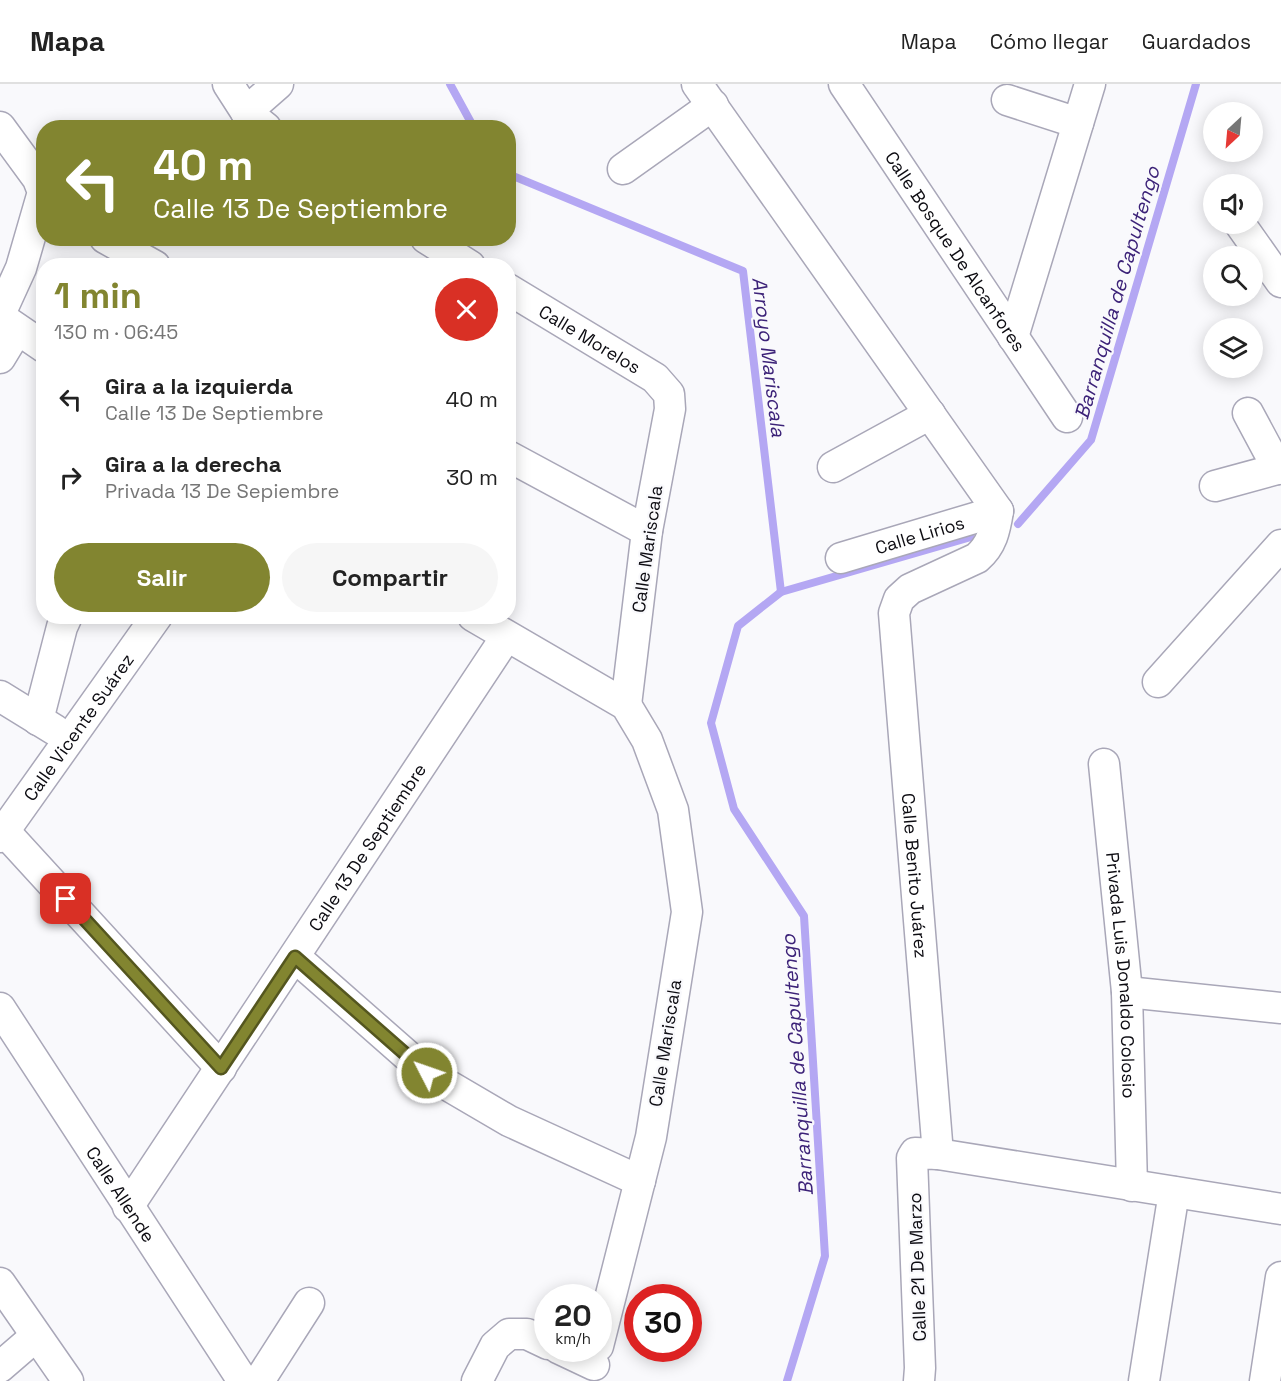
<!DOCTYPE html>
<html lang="es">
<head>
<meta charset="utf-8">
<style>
	:root { --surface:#fff; --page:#f6f6f6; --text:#222; --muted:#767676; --line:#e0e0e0; --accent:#828530 }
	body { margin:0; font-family:"Space Grotesk",sans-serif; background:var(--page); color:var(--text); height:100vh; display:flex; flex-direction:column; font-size:22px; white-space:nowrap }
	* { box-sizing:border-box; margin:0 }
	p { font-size:20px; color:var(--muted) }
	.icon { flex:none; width:33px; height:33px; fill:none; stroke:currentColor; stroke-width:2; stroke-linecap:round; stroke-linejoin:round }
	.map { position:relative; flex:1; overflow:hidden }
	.drawer { position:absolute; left:36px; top:174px; width:480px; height:366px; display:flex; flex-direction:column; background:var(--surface); border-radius:24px; box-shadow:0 3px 15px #0003 }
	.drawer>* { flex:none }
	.hud { position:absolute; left:36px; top:36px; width:480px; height:126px; border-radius:24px; box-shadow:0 3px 15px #0003; background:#828530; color:#fff; overflow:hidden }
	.needle { width:39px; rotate:206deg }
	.buttons { position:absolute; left:1203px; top:18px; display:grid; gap:12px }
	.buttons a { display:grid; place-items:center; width:60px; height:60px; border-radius:50%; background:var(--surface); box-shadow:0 3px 15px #0003; font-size:30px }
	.speed { position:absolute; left:534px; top:1200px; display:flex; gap:12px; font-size:30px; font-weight:700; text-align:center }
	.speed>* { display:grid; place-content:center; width:78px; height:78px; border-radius:50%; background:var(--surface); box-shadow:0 3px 15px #0003; line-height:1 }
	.speed small { font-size:15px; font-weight:400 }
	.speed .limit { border:9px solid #d22; background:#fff; color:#111 }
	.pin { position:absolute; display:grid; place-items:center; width:51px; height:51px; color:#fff; margin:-26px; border-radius:12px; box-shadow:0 3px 9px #0006 }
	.me { position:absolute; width:66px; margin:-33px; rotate:311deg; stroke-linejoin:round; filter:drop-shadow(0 0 4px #0008) }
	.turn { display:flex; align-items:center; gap:21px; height:126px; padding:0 18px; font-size:27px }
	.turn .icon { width:78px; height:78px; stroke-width:2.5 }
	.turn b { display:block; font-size:42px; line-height:51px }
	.round { display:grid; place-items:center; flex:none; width:63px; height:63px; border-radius:32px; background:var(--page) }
	.summary { display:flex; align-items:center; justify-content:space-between; height:102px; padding:0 18px }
	h1 { font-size:36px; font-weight:700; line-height:45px; color:var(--accent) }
	.cta { display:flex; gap:12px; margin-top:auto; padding:12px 18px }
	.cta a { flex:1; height:69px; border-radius:36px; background:var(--accent); color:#fff; font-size:24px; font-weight:700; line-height:69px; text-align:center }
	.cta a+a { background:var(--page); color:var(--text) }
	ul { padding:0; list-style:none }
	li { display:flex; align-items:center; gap:18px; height:78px; padding:0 18px }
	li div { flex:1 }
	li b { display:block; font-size:22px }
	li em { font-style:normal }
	header { display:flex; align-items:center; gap:36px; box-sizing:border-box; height:84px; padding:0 30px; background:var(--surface); border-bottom:2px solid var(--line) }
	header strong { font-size:28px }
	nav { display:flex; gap:33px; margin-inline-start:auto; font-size:21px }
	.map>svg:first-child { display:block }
</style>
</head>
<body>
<header>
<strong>Mapa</strong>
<nav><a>Mapa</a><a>Cómo llegar</a><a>Guardados</a></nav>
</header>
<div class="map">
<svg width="1281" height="1297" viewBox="0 0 1281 1297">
	<rect width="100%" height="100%" fill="#f9f9fc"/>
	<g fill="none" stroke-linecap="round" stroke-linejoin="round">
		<g stroke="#b4a7f3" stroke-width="8">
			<path d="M450 0 474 44"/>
			<path d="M508 90 743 187 781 508"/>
			<path d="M1018 440 1091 356 1196 0"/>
			<path d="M787 1297 825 1172 804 832 734 725 711 639 738 542 781 508 971 453"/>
		</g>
		<defs>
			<g id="minor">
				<path d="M228 0 246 28 266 44"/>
				<path id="s1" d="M697 0 998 427C995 446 992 461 977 474L910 505 899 515 894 529 938 1070"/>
				<path id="s2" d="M844 0 1067 333"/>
				<path d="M1007 16 1078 39"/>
				<path d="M246 28 278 0"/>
				<path d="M0 43 38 95 43 108 21 184 0 230"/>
				<path d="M623 85 713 21"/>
				<path d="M1240 140 1281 198"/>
				<path d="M105 154 155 182"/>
				<path d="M426 154 470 182"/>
				<path id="s3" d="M508 205 655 294 669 310 670 325 647 447 626 621"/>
				<path d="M0 233 44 263"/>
				<path d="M1013 253 1090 0"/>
				<path d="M0 274 17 246"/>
				<path d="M1248 329 1278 385"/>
				<path d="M508 372 647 447"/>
				<path d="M833 383 930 330"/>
				<path d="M1215 402 1281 384"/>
				<path id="s4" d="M841 474 998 427"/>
				<path d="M473 532 626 621 647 656 673 726 687 828 651 1053 598 1262"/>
				<path d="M1158 598 1281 461"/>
				<path d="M0 612 55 646"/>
				<path d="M38 636 62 543 67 532"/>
				<path id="s5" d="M1104 680 1127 908 1132 1102"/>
				<path d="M4 747 221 984"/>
				<path id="s6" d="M0 753 157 532"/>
				<path d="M295 873 427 989 509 1037 640 1097"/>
				<path d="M1127 908 1281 924"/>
				<path id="s7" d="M0 924 243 1297"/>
				<path id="s8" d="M128 1123 506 553"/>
				<path d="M0 1199 68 1297"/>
				<path d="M558 1264 594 1281"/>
				<path d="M0 1283 36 1252"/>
				<path d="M259 1297 309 1219"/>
				<path d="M477 1297 495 1262 509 1250H527L548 1260"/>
				<path d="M919 1297 920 1284 912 1074 915 1069 938 1070 1281 1125"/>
				<path d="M1144 1297 1174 1108"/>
				<path d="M1265 1297 1281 1193"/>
			</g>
		</defs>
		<use href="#minor" stroke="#a9a7b8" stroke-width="33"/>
		<use href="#minor" stroke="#fff" stroke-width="30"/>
	</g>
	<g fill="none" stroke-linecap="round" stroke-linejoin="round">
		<defs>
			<path id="route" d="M66 815 221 984 295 873 427 989"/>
		</defs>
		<use href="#route" stroke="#54561f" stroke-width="15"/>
		<use href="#route" stroke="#828530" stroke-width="10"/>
	</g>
	<g text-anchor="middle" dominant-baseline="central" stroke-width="4.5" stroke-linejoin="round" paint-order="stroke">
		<g font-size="18" fill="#0c0b11" stroke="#f9f9fc">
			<text stroke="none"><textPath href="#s2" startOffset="201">Calle Bosque De Alcanfores</textPath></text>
			<text stroke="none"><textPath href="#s3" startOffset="96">Calle Morelos</textPath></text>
			<text stroke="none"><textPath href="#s4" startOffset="82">Calle Lirios</textPath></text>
			<text transform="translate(647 465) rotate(-82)">Calle Mariscala</text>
			<text stroke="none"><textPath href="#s6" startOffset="135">Calle Vicente Suárez</textPath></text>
			<text stroke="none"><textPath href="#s8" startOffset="432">Calle 13 De Septiembre</textPath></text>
			<text stroke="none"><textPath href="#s1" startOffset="942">Calle Benito Juárez</textPath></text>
			<text stroke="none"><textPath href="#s5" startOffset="212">Privada Luis Donaldo Colosio</textPath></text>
			<text transform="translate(665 959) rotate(-81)">Calle Mariscala</text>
			<text stroke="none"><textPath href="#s7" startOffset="222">Calle Allende</textPath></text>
			<text transform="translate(917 1183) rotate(-92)">Calle 21 De Marzo</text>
		</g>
		<g font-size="20" font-style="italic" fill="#3c2278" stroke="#f9f9fc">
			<text transform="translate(1117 209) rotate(-74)">Barranquilla de Capultengo</text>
			<text transform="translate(769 273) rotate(83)">Arroyo Mariscala</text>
			<text transform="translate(797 981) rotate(-94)">Barranquilla de Capultengo</text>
		</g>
	</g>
</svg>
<div class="buttons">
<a><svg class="needle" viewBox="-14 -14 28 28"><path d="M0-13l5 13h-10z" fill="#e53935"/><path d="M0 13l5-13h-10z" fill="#767676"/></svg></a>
<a><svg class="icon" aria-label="sound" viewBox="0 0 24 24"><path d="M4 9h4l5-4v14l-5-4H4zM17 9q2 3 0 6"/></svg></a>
<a><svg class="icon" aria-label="search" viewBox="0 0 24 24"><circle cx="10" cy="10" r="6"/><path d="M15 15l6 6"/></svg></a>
<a><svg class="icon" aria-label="layers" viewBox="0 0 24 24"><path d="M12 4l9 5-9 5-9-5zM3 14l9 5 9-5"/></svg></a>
</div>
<div class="speed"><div>20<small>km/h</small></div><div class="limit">30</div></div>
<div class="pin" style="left:66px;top:815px;background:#d93025"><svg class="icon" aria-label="arrive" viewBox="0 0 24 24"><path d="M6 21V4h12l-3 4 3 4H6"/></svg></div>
<svg class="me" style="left:427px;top:989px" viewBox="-20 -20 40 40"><circle r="17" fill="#828530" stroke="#fff" stroke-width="3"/><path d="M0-11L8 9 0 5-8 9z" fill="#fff"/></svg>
<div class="hud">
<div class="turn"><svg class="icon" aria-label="left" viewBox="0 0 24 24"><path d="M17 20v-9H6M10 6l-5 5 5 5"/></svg><div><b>40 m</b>Calle 13 De Septiembre</div></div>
</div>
<section class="drawer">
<div class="summary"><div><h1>1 min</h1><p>130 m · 06:45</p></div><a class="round" style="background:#d93025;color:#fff"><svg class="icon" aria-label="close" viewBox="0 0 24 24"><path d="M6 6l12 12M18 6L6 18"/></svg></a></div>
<ul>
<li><svg class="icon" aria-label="left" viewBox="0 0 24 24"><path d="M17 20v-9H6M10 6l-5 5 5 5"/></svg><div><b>Gira a la izquierda</b><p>Calle 13 De Septiembre</p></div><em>40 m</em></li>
<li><svg class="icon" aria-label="right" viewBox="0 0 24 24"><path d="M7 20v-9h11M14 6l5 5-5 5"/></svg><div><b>Gira a la derecha</b><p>Privada 13 De Sepiembre</p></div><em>30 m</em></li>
</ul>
<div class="cta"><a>Salir</a><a>Compartir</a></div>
</section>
</div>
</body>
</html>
